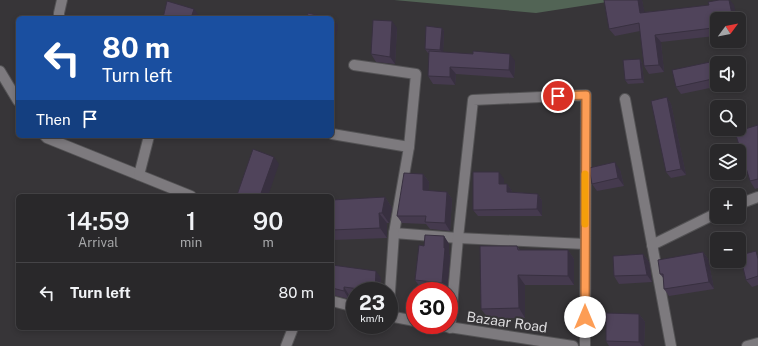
<!DOCTYPE html>
<html lang="en">
<head>
<meta charset="utf-8">
<style>
	:root { --surface:#29282a; --page:#313032; --text:#f1f3f6; --muted:#a5a6a8; --line:#454447 }
	body { margin:0; font-family:"Public Sans",sans-serif; background:var(--page); color:var(--text); height:100vh; display:flex; flex-direction:column; font-size:15px; white-space:nowrap }
	* { box-sizing:border-box; margin:0 }
	p { font-size:13px; color:var(--muted) }
	.icon { flex:none; width:22px; height:22px; fill:none; stroke:currentColor; stroke-width:2; stroke-linecap:round; stroke-linejoin:round }
	.map { position:relative; flex:1; overflow:hidden }
	.drawer { position:absolute; left:16px; top:194px; width:318px; height:136px; display:flex; flex-direction:column; background:var(--surface); border-radius:6px; box-shadow:0 2px 6px #0003,0 0 0 1px var(--line) }
	.drawer>* { flex:none }
	.hud { position:absolute; left:16px; top:16px; width:318px; height:122px; border-radius:6px; box-shadow:0 2px 6px #0003,0 0 0 1px var(--line); background:#1a4fa0; color:#fff; overflow:hidden }
	.needle { width:26px; rotate:58deg }
	.controls { position:absolute; left:710px; top:12px; display:grid; gap:8px }
	.controls a { display:grid; place-items:center; width:36px; height:36px; border-radius:6px; background:var(--surface); box-shadow:0 2px 6px #0003,0 0 0 1px var(--line); font-size:20px }
	.speed { position:absolute; left:346px; top:282px; display:flex; gap:8px; font-size:20px; font-weight:700; text-align:center }
	.speed>* { display:grid; place-content:center; width:52px; height:52px; border-radius:50%; background:var(--surface); box-shadow:0 2px 6px #0003,0 0 0 1px var(--line); line-height:1 }
	.speed small { font-size:10px; font-weight:400 }
	.speed .limit { border:6px solid #d22; background:#fff; color:#111 }
	.pin { position:absolute; display:grid; place-items:center; width:34px; height:34px; color:#fff; margin:-17px; border:2px solid #fff; border-radius:50%; box-shadow:0 1px 4px #0007 }
	.me { position:absolute; width:44px; margin:-22px; rotate:0deg; stroke-linejoin:round; filter:drop-shadow(0 0 3px #0008) }
	.turn { display:flex; align-items:center; gap:14px; height:84px; padding:0 20px; font-size:18px }
	.turn .icon { width:52px; height:52px; stroke-width:2.5 }
	.turn b { display:block; font-size:28px; line-height:34px }
	.then { display:flex; align-items:center; height:38px; padding:0 20px; background:#0003; gap:8px; font-size:15px }
	.eta { display:flex; justify-content:space-evenly; align-items:center; height:68px; text-align:center }
	.eta b { font-size:24px; font-weight:600; line-height:28px }
	ul { padding:0; list-style:none }
	li { display:flex; align-items:center; gap:12px; height:60px; padding:0 20px; border-top:1px solid var(--line) }
	li div { flex:1 }
	li b { display:block; font-size:15px }
	li em { font-style:normal }
	.map>svg:first-child { display:block }
</style>
</head>
<body>
<div class="map">
<svg width="758" height="346" viewBox="0 0 758 346">
	<rect width="100%" height="100%" fill="#373538"/>
	<path fill="#526455" d="M394 0H620L536 13Z"/>
	<g fill="none" stroke-linecap="round" stroke-linejoin="round">
		<defs>
			<g id="minor">
				<path d="M59 18V13L62 0"/>
				<path d="M354 65 416 74 409 147"/>
				<path d="M0 71 18 101"/>
				<path d="M625 99 671 346"/>
				<path d="M332 134 409 147 394 233 458 238 585 244"/>
				<path d="M45 136 47 138 191 196"/>
				<path d="M139 175 149 136"/>
				<path d="M739 204 758 197"/>
				<path d="M652 245 717 213"/>
				<path d="M332 301 355 307"/>
				<path d="M389 306 394 233"/>
				<path d="M389 316 415 321"/>
				<path d="M436 325 573 346"/>
				<path d="M450 328 458 238 473 100 586 95 585 346"/>
				<path d="M286 346 293 328"/>
				<path d="M747 346 758 343"/>
			</g>
		</defs>
		<use href="#minor" stroke="#535254" stroke-width="12"/>
		<use href="#minor" stroke="#7d7a7e" stroke-width="10"/>
	</g>
	<g fill="#453a4e">
		<path d="M642 0 644 12 734 5 717 19V41H739V31L741 43 721 46 715 39V36L661 42 664 72 649 74 644 66 640 31 615 36 609 29Z"/>
		<path d="M397 28 395 64 376 62 371 54Z"/>
		<path d="M442 28 444 31 443 52 515 61 514 78 456 74 455 85 433 84 428 76 429 53H428L425 49Z"/>
		<path d="M640 59 642 63 644 83 628 84 625 80Z"/>
		<path d="M715 61 717 64V85H724L681 94 676 87Z"/>
		<path d="M667 97 671 104 686 175 671 178 666 172Z"/>
		<path d="M758 125V188L755 189 750 181Z"/>
		<path d="M620 170 624 186 597 191 592 184Z"/>
		<path d="M423 174 429 182 428 191 447 192 452 199 450 231 430 229 426 224 402 223 397 216Z"/>
		<path d="M504 179V184H507L512 191V192L538 194 542 201V216H478L473 210Z"/>
		<path d="M385 197 392 208 389 223H387V238L333 240 332 239V200Z"/>
		<path d="M444 236 449 244V254L450 256 447 291 420 287 415 280 424 246Z"/>
		<path d="M517 246 520 250H568L574 259V285H525V318H488L481 309Z"/>
		<path d="M703 252 708 259 714 289 669 296 664 289V279L660 274Z"/>
		<path d="M643 254 649 262 652 282 619 284 614 276Z"/>
		<path d="M758 254V285L752 287 746 280Z"/>
		<path d="M332 265 381 278 380 291H355V295H349V299L333 295H332Z"/>
		<path d="M639 314 645 322 644 346H609L606 341Z"/>
	</g>
	<g fill="#383040">
		<path d="M638 0H642L646 20 640 13Z"/>
		<path d="M729 0H730L734 5 737 19H733Z"/>
		<path d="M194 9 199 16V18H191Z"/>
		<path d="M333 19 338 26 332 51V22Z"/>
		<path d="M392 21 397 28 395 64 390 57Z"/>
		<path d="M442 28 444 31 443 54 440 50Z"/>
		<path d="M739 31 741 43 739 40Z"/>
		<path d="M655 35 661 42 664 72 659 65Z"/>
		<path d="M510 54 515 61 514 78 509 70Z"/>
		<path d="M640 59 642 63 644 83 642 79Z"/>
		<path d="M715 61 717 64V71Z"/>
		<path d="M450 67 456 74 455 85 450 77Z"/>
		<path d="M667 97 671 104 686 175 681 169Z"/>
		<path d="M274 157 279 164 268 196H260Z"/>
		<path d="M615 162 620 170 624 186 618 178Z"/>
		<path d="M499 172 504 179V191L499 184Z"/>
		<path d="M423 174 429 182 428 198 423 190Z"/>
		<path d="M507 184 512 191V198L507 192Z"/>
		<path d="M447 192 452 199 450 231 445 223Z"/>
		<path d="M538 194 542 201V216L537 209Z"/>
		<path d="M385 197 392 208 389 223 382 213Z"/>
		<path d="M379 213 387 223V238L380 228Z"/>
		<path d="M444 236 449 244V254L450 256 447 291 442 283Z"/>
		<path d="M568 250 574 259V285L568 276Z"/>
		<path d="M703 252 708 259 714 289 709 282Z"/>
		<path d="M643 254 649 262 652 282 647 275Z"/>
		<path d="M376 271 381 278 380 291H375Z"/>
		<path d="M518 275 525 285V318L519 308Z"/>
		<path d="M344 287 349 295V299L344 291Z"/>
		<path d="M639 314 645 322 644 346H642L639 342Z"/>
	</g>
	<g fill="#50445b" stroke="#383040">
		<path d="M604 0H638L640 13 709 5 708 2 719 0H729L733 19H717V39H715L713 28 655 35 659 65 644 66 639 23 609 29Z"/>
		<path d="M167 1 194 9 191 18H163Z"/>
		<path d="M308 13 329 18H307Z"/>
		<path d="M373 20 392 21 390 57 371 54Z"/>
		<path d="M426 26 442 28 440 50 425 49Z"/>
		<path d="M429 51 473 54V51L510 54 509 70 450 67V77L428 76Z"/>
		<path d="M640 59 642 79 625 80 623 60Z"/>
		<path d="M715 61 717 71V78L676 87 672 70Z"/>
		<path d="M667 97 681 169 666 172 651 101Z"/>
		<path d="M758 125V179L750 181 735 132Z"/>
		<path d="M253 149 274 157 260 196H240L237 195Z"/>
		<path d="M615 162 618 178 592 184 589 168Z"/>
		<path d="M473 172H499V184H507V192L538 194 537 209 473 210Z"/>
		<path d="M404 173 423 174V190L447 192 445 223 425 222 426 216H397Z"/>
		<path d="M385 197 382 213H379L380 228 332 230V200Z"/>
		<path d="M425 235 444 236V248H445L442 283 415 280 419 245 424 246Z"/>
		<path d="M480 246H517L518 250H568V276L518 275 519 308 481 309Z"/>
		<path d="M756 251 758 259V276L746 280 740 255Z"/>
		<path d="M703 252 709 282 664 289 663 274H660L658 260Z"/>
		<path d="M643 254 647 275 614 276 613 256Z"/>
		<path d="M332 265 376 271 375 291 344 287V291L332 288Z"/>
		<path d="M606 313 639 314V342L606 341Z"/>
	</g>
	<g fill="none" stroke-linecap="round" stroke-linejoin="round">
		<defs>
			<path id="route" d="M558 96 586 95 585 317"/>
		</defs>
		<use href="#route" stroke="#a46637" stroke-width="10"/>
		<use href="#route" stroke="#fd9d55" stroke-width="7"/>
		<path stroke="#f59e0b" stroke-width="7" d="M585 224V174"/>
	</g>
	<g text-anchor="middle" dominant-baseline="central" stroke-width="4" stroke-linejoin="round" paint-order="stroke">
		<g font-size="14" fill="#dddcde" stroke="#373538">
			<text transform="translate(507 322) rotate(8)">Bazaar Road</text>
		</g>
	</g>
</svg>
<div class="controls">
<a><svg class="needle" viewBox="-14 -14 28 28"><path d="M0-13l5 13h-10z" fill="#e53935"/><path d="M0 13l5-13h-10z" fill="#a5a6a8"/></svg></a>
<a><svg class="icon" aria-label="sound" viewBox="0 0 24 24"><path d="M4 9h4l5-4v14l-5-4H4zM17 9q2 3 0 6"/></svg></a>
<a><svg class="icon" aria-label="search" viewBox="0 0 24 24"><circle cx="10" cy="10" r="6"/><path d="M15 15l6 6"/></svg></a>
<a><svg class="icon" aria-label="layers" viewBox="0 0 24 24"><path d="M12 4l9 5-9 5-9-5zM3 14l9 5 9-5"/></svg></a>
<a>+</a>
<a>−</a>
</div>
<div class="speed"><div>23<small>km/h</small></div><div class="limit">30</div></div>
<div class="pin" style="left:558px;top:96px;background:#d93025"><svg class="icon" aria-label="arrive" viewBox="0 0 24 24"><path d="M6 21V4h12l-3 4 3 4H6"/></svg></div>
<svg class="me" style="left:585px;top:317px" viewBox="-20 -20 40 40"><circle r="19" fill="#fff"/><path d="M0-13L10 11 0 6-10 11z" fill="#fd9d55"/></svg>
<div class="hud">
<div class="turn"><svg class="icon" aria-label="left" viewBox="0 0 24 24"><path d="M17 20v-9H6M10 6l-5 5 5 5"/></svg><div><b>80 m</b>Turn left</div></div>
<div class="then">Then<svg class="icon" aria-label="arrive" viewBox="0 0 24 24"><path d="M6 21V4h12l-3 4 3 4H6"/></svg></div>
</div>
<section class="drawer">
<div class="eta">
<div><b>14:59</b><p>Arrival</p></div>
<div><b>1</b><p>min</p></div>
<div><b>90</b><p>m</p></div>
</div>
<ul>
<li><svg class="icon" aria-label="left" viewBox="0 0 24 24"><path d="M17 20v-9H6M10 6l-5 5 5 5"/></svg><div><b>Turn left</b></div><em>80 m</em></li>
</ul>
</section>
</div>
</body>
</html>
